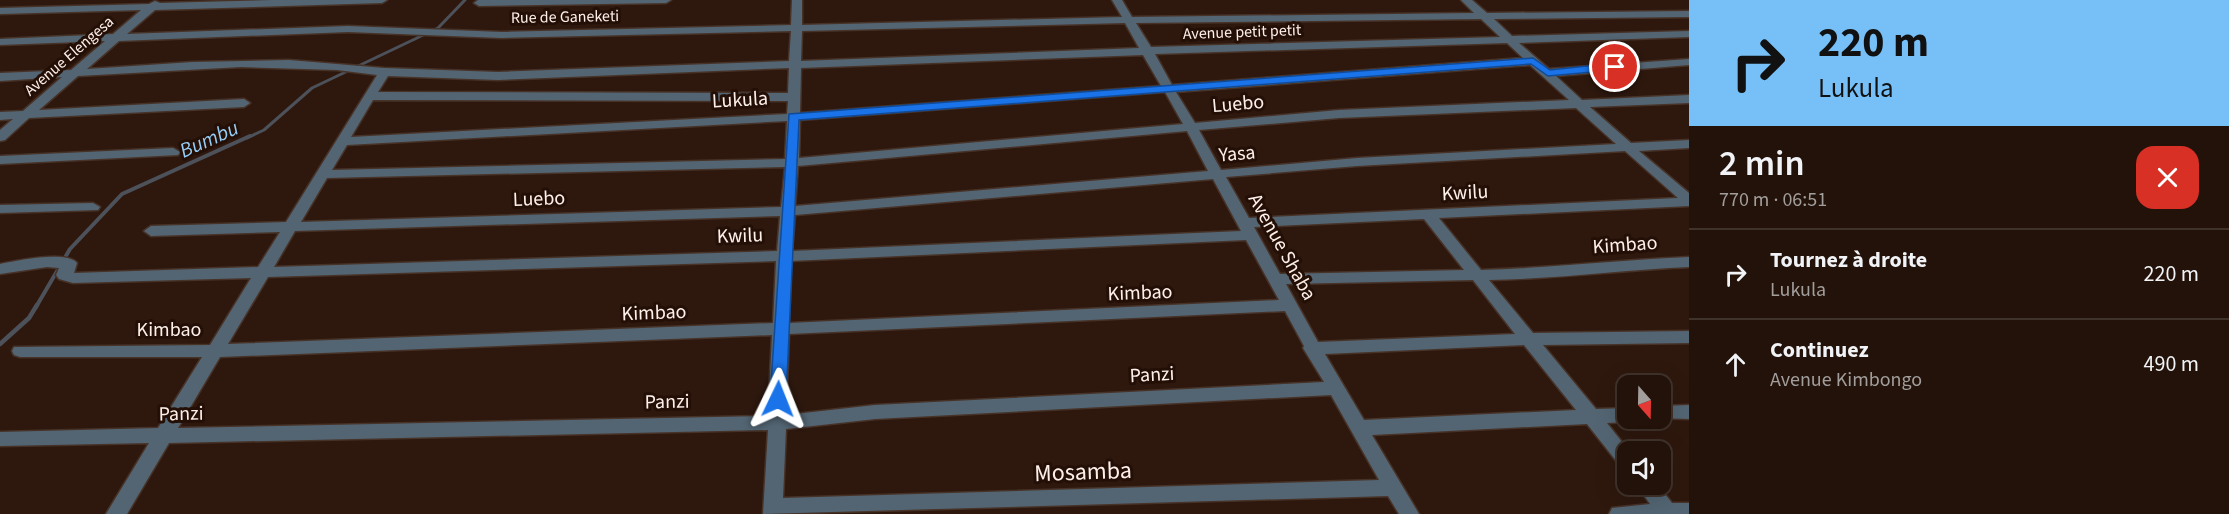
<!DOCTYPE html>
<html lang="fr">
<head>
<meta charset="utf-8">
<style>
	:root { --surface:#22120a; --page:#2a1b13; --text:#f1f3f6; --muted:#a29e9c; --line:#3f322b }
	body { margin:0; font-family:"Source Sans 3",sans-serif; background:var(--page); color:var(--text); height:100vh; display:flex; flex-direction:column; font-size:22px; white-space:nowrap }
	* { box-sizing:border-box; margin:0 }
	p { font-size:20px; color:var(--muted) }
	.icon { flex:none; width:33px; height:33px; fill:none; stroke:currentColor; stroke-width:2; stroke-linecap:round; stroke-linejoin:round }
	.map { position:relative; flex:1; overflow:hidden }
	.drawer { display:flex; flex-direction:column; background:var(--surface); width:540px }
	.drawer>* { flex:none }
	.hud { background:#76c0f7; color:#111; overflow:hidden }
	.needle { width:39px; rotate:160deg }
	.tools { position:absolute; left:1617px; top:375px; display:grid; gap:12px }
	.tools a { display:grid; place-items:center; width:54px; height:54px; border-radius:12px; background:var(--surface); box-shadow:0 6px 24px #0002,0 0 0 2px var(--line); font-size:30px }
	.pin { position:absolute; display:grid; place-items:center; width:51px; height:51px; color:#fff; margin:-26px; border:3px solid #fff; border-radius:50%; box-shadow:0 2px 6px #0007 }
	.me { position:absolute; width:66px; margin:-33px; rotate:2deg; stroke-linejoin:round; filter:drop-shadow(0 0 4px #0008) }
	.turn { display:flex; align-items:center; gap:21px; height:126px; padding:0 30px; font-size:27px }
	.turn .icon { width:78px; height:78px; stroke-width:2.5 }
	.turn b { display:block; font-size:42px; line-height:51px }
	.round { display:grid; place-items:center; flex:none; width:63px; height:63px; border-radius:18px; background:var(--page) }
	.overview { display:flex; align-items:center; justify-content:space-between; height:102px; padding:0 30px }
	h1 { font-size:36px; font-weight:600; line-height:45px }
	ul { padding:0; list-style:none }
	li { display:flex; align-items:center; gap:18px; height:90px; padding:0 30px; border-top:2px solid var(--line) }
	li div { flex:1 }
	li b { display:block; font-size:22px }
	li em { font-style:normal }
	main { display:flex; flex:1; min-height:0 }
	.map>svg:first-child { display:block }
</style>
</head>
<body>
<main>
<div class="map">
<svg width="1689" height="514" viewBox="0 0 1689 514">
	<rect width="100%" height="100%" fill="#2e180e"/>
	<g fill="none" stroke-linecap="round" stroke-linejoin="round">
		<path stroke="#4c515a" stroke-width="3" d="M247 138 264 130 312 88 438 28 465 0"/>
		<path stroke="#4c515a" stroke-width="4" d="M36 307 70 249 122 194 250 136"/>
		<path stroke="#4c515a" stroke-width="4.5" d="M0 344 29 318 37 305"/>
		<defs>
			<g id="minor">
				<path d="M273 0H387L382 3 155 10 127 34 348 26 502 32 791 25 792 0H802V25L1122 17 1112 0H1122L1132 17 1474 13 1461 0H1472L1487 13 1689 11V17L1494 19 1512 36 1689 31V37L1519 43 1549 69 1689 59V65L1556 76 1582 100 1689 95V103L1590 107 1631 143 1689 140V148L1639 151 1689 193V206L1439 218 1481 270C1550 268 1619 260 1689 257V267C1622 270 1556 279 1489 280L1533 333 1689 331V343L1543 345 1596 409 1628 408V418H1635L1628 422 1607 423 1630 452H1628V470L1621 467 1587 424 1372 435 1419 514H1399L1388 496 763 514 768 430 169 443 127 514H106L149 443 0 446V432L158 428 202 357H20L14 355 12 351 14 347 210 345 251 278 73 283 59 279 56 275 59 268 47 267 0 274V264C16 261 66 250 77 263L74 273 258 267 280 232 151 236 144 231 151 226 286 222 377 75 337 70 241 67 78 76 39 110 244 99 250 103 244 107 29 118 5 140 0 141V130L13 119 0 120V112L23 111 62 77 0 81V73L71 70 105 41 0 45V39L113 34 141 10 0 14V8L149 4 155 1 160 3ZM1481 19 1500 37 1151 47 1136 23ZM1125 23 1139 48 801 61 802 31ZM791 31 789 61 498 72 384 68 289 60 193 62 87 69 119 41 348 32 502 38ZM1507 43 1523 58 1172 85 1155 54ZM1143 55 1161 86 800 113 801 68ZM1530 65 1569 100 1339 110 1195 123 1176 92ZM789 68 788 93 378 92 388 76 498 80ZM1165 92 1183 124 799 158 800 120ZM373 100 788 101 787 114 351 137ZM1576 108 1616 144 1357 158 1221 170 1199 130 1339 118ZM787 121 785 159 332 170 347 145ZM1187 131 1208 171 795 206 798 166ZM1625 151 1678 198 1249 218 1226 177 1357 166ZM785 167 781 207 301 222 327 178ZM1213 179 1241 231 792 251 795 215ZM780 216 777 251 274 267 295 231ZM1424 219 1464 270 1280 274 1254 227ZM1246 240 1279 300 789 323 791 261ZM776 261 773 323 228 344 268 277ZM1473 280 1515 334 1318 342 1286 284ZM1285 311 1304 346 1303 348 1324 382 875 405 786 415 789 334ZM772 335 768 416 178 428 220 357ZM1524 345 1576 410 1364 420 1325 354ZM1331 395 1379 480 783 498 786 429 875 419Z"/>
				<path d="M671 0 666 3 479 6 474 3 478 0Z"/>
				<path d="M173 148 180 152 178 155 0 164V156Z"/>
				<path d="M93 203 100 207 98 210 0 213V205Z"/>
				<path d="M1689 405V419L1655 418H1660V406Z"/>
				<path d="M1636 484H1657L1672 503H1689V514H1609L1612 508 1650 504Z"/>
			</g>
		</defs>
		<use href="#minor" stroke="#473228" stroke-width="3"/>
		<use href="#minor" fill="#536573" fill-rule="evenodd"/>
	</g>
	<path fill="#1a73e8" stroke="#114b97" stroke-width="1.5" d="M1533 58 1550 70 1615 63 1620 67 1615 70 1548 76 1531 64 799 120 786 399 778 406 770 399 789 114Z"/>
	<g text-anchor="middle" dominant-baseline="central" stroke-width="6" stroke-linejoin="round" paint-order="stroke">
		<g font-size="16" fill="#fdf0ea" stroke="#240f06">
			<text transform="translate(565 17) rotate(-1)">Rue de Ganeketi</text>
			<text transform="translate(1242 32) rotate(-2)">Avenue petit petit</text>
			<text transform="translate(69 56) rotate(-41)">Avenue Elengesa</text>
		</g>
		<g font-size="20" fill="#fdf0ea" stroke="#240f06">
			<text transform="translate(740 100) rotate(-3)">Lukula</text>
			<text transform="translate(1238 104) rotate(-5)">Luebo</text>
			<text transform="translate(1237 154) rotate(-5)">Yasa</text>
			<text transform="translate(1465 193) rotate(-3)">Kwilu</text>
			<text transform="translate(539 199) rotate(-2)">Luebo</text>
			<text transform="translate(740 236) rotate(-2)">Kwilu</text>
			<text transform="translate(1625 245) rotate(-4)">Kimbao</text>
			<text transform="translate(1282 247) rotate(61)">Avenue Shaba</text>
			<text transform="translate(1140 293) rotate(-2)">Kimbao</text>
			<text transform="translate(654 313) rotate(-2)">Kimbao</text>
			<text x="169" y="330">Kimbao</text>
			<text transform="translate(1152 375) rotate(-3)">Panzi</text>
			<text transform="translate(667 402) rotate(-1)">Panzi</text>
			<text transform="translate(181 414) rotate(-1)">Panzi</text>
		</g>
		<g font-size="21" font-style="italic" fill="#96ccf5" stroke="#240f06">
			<text transform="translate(209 139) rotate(-24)">Bumbu</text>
		</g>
		<g font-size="24" fill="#fdf0ea" stroke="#240f06">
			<text transform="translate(1083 472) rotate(-2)">Mosamba</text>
		</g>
	</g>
</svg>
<div class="tools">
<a><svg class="needle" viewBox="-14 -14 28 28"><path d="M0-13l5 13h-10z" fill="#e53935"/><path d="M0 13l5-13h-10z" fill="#a29e9c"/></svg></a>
<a><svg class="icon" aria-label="sound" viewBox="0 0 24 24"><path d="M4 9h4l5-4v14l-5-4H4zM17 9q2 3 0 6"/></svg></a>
</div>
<div class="pin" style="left:1615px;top:67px;background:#d93025"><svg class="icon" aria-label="arrive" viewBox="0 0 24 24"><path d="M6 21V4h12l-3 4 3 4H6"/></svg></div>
<svg class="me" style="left:778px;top:399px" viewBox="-20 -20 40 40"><path d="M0-17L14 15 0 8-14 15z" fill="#1a73e8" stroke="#fff" stroke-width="4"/></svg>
</div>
<section class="drawer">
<div class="hud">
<div class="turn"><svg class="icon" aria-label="right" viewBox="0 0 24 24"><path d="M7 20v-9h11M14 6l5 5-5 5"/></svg><div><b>220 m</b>Lukula</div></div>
</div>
<div class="overview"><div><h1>2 min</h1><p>770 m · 06:51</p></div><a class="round" style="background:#d93025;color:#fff"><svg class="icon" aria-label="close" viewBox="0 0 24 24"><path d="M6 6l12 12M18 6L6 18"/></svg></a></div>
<ul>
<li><svg class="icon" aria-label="right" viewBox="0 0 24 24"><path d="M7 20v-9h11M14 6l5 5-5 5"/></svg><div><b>Tournez à droite</b><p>Lukula</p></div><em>220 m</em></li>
<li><svg class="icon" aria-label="ahead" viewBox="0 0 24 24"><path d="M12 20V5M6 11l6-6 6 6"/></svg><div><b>Continuez</b><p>Avenue Kimbongo</p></div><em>490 m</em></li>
</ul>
</section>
</main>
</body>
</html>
